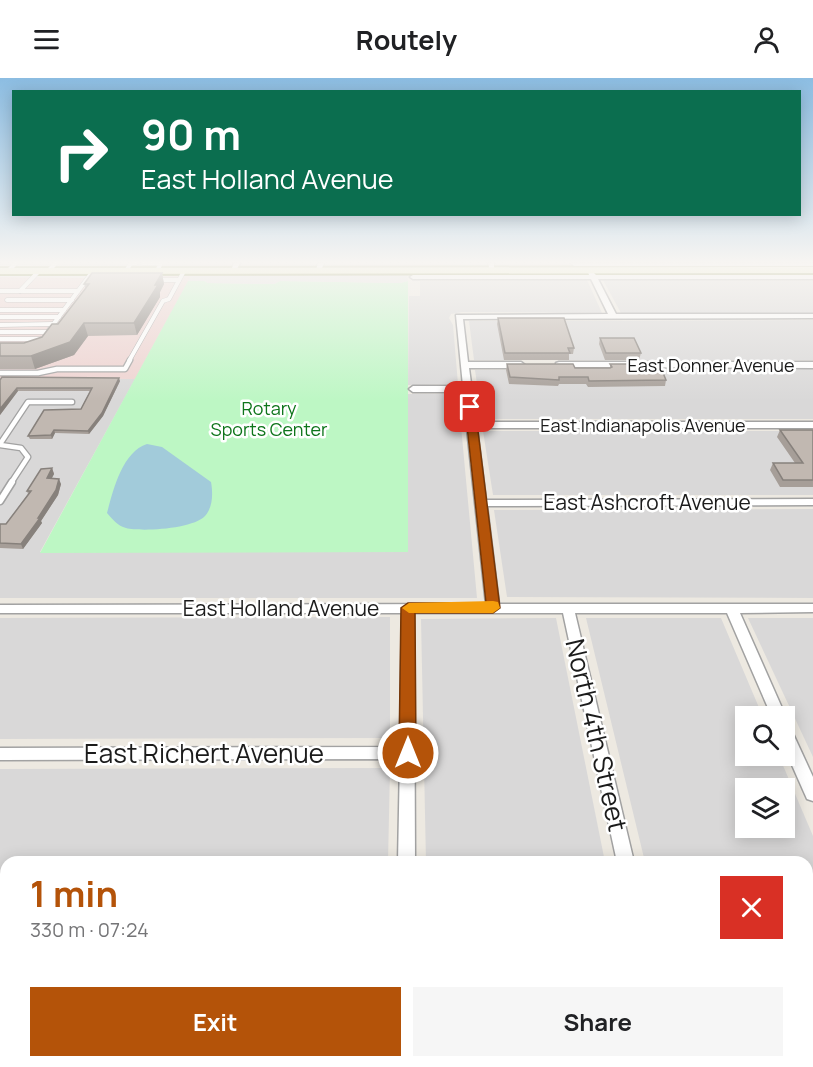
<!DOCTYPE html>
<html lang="en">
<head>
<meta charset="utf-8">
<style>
	:root { --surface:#fff; --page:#f6f6f6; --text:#202124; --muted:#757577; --accent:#b45309 }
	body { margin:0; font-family:Manrope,sans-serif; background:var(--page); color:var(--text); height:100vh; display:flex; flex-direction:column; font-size:22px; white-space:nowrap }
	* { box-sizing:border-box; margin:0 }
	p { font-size:20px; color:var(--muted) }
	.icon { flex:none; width:33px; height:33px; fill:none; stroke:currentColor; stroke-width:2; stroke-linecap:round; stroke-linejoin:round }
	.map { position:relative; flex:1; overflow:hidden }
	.panel { position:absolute; left:0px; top:778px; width:813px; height:212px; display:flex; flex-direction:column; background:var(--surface); border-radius:18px 18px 0 0; box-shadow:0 3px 15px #0003 }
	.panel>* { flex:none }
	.guide { position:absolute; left:12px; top:12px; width:789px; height:126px; border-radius:0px; box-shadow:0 3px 15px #0003; background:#0b6e4f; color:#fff; overflow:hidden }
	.fabs { position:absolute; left:735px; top:628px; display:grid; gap:12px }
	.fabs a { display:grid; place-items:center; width:60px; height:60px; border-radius:0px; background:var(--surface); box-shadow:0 3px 15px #0003; font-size:30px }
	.pin { position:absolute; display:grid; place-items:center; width:51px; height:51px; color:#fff; margin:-26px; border-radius:12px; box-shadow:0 3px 9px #0006 }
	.me { position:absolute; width:66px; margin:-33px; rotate:0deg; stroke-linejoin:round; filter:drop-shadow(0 0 4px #0008) }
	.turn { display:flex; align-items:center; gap:21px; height:126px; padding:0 30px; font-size:27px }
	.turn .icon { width:78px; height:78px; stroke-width:2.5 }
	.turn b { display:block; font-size:42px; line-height:51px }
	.round { display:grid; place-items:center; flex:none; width:63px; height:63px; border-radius:0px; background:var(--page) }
	.overview { display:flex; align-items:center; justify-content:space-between; height:102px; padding:0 30px }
	h1 { font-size:36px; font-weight:700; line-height:45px; color:var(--accent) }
	.button { display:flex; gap:12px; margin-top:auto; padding:12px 30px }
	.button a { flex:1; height:69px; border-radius:0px; background:var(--accent); color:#fff; font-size:24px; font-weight:700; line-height:69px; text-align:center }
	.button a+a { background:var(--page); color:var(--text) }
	header { display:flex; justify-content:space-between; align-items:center; height:78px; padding:0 30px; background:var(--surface); font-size:27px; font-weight:700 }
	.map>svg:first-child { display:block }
</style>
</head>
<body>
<header><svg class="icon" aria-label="menu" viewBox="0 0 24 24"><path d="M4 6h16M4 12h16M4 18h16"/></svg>Routely<svg class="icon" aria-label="person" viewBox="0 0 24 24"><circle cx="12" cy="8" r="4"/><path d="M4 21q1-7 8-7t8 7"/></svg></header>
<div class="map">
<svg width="813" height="989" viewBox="0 0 813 989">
	<rect width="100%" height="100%" fill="#ede9e1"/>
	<g fill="#d9d8d8" fill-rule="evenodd">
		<path d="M587 202 602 235 462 234 451 236 449 240 453 247 458 306 408 307 409 218H420V203Z"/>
		<path d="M603 202 813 203V235H621Z"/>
		<path d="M813 242V282H474L469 243Z"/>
		<path d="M813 291V341H482L475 292Z"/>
		<path d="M0 300 135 301 40 474H408V316H458L477 520H0Z"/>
		<path d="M483 353H813V417H493Z"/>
		<path d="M813 431V520L507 519 494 432Z"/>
		<path d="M390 539V660L0 661V540Z"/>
		<path d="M556 540 605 784H426L421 541Z"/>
		<path d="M586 540H721L763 639H746V678H779L813 758V989H694L693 984H807V784H645ZM746 711H784V750H746Z"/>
		<path d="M748 540H813V679Z"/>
		<path d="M390 690 388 784H6V867H0V691Z"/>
		<path d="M0 911H6V984H383V989H0Z"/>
		<path d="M430 984H645L646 989H430Z"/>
	</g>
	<path fill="#eed2d0" d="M104 198H191L135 301 0 300V199L84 200Z"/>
	<path fill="#bdf7c4" d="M188 203H205L208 205 274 206 280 203 400 205 408 203V474L40 475Z"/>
	<path fill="#dfdfdf" d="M407 196 408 203 400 205 280 203 274 206 208 205 204 203H188L191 198Z"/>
	<path fill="#a2cbda" d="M147 366 162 369 211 404C213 415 213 429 205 438 193 451 141 454 126 450 118 448 112 441 107 435 113 413 122 374 147 366Z"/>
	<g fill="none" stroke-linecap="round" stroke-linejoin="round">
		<defs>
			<g id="lane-far2">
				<path d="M143 185H161L157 193"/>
				<path d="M8 193 16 185"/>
				<path d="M48 193 56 185"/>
				<path d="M126 193 131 185H136"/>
				<path d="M156 202H179"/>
				<path d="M0 213H78"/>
				<path d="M20 213 39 193"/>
				<path d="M7 222H72"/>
				<path d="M0 232H64"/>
				<path d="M0 239H59"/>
				<path d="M0 247 53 246"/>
				<path d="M49 252 93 193"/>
				<path d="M0 254H48"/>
				<path d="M0 261H41"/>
				<path d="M129 283 163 223 169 221 184 193"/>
			</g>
			<g id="lane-far1">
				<path d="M0 295H38L57 291H125L130 282"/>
				<path d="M0 366 28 324H72"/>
				<path d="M0 367 21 370 28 379 11 405"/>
			</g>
			<path id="lane" d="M0 423 12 404"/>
			<g id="street">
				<path d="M234 185H240L236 193 234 194 231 192Z"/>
				<path d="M318 185H324L321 193 316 192Z"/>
				<path d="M488 185H494V193H490Z"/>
				<path d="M571 185H813V188H574Z"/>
				<path d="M591 192 596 197H813V201H598L616 236H813V240L463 241 468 284H521L525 287 521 290H469L476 344H813V350H477L486 422 813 421V427L487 428 499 526H813V534L740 535 786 639 784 642V639H772L727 535H575L634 784H617L563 535H414L415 784H398L400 681 0 682V670L400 669 402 535H0V527L486 526 463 314H413L409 311 413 308H463L456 237 608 236 591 201H413L410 199 413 197H589L588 194Z"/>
				<path d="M559 284H813V290L556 289V285Z"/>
				<path d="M784 645 789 647 813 699V723L807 721 784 669Z"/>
				<rect x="0" y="880" width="6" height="18"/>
				<rect x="397" y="984" width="20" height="5"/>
				<path d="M661 984H681L682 989H662Z"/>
			</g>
			<path id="secondary" d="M813 189V195L0 196V190Z"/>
		</defs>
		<use href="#lane-far2" stroke="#a2a2a2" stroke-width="5"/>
		<use href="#lane-far1" stroke="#a2a2a2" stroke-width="7"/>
		<use href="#lane" stroke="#a2a2a2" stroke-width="9"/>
		<use href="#street" stroke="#a2a2a2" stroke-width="3"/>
		<use href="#secondary" stroke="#5e6d07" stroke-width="4"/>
		<use href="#lane-far2" stroke="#fff" stroke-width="4"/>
		<use href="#lane-far1" stroke="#fff" stroke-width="4.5"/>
		<use href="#lane" stroke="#fff" stroke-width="6"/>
		<use href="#street" fill="#fff" fill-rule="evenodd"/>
		<use href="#secondary" fill="#f1f7b4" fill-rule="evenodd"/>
	</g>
	<g fill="#a69e98">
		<path d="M162 195 164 206 160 214V219L137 257 88 258 74 277 35 291H0V265H24L42 259 58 246 86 211 84 206Z"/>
		<path d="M498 240 574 270 573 276H569V282H504L497 246Z"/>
		<path d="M600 260 641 275 639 282H605L599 266Z"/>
		<path d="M507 286 575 290H610V286L648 290 666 302 665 308 588 309 586 306H559L558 308 509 306 506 292Z"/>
		<path d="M0 302 120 303 103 338 89 356 55 355 52 361H30L28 358 81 331 90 313H18L0 337Z"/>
		<path d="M780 352H813V409H780L770 392 773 385H795L777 359Z"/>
		<path d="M52 390 54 396 52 400 61 406 58 417 41 443 42 445 23 471 0 470V446H6L28 416 27 413Z"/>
	</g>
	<g fill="#87817c">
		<path d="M162 195 164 206 160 214V219L137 257 134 245Z"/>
		<path d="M84 245 88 258 74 277 35 291 31 278Z"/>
		<path d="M119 300 120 303 103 338 89 356 88 353Z"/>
		<path d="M17 310 18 313 0 337V331Z"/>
		<path d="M54 352 55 355 52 361 51 357Z"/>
		<path d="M52 390 54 396 49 405 47 400Z"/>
		<path d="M59 401 61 406 58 417 41 443 42 445 23 471 21 466 38 440Z"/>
	</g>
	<g fill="#c1b8b1" stroke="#87817c" stroke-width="1.5">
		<path d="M92 195H162L155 207H158L134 245H84L70 264 31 278H0V265H24L42 259 52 246H58L89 206H84Z"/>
		<path d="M498 240H564L574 270H568L570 275H505Z"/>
		<path d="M600 260H634L641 275H606Z"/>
		<path d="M507 286H573L575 290H610L612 289 610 286H645L648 290H661L666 302 589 303 588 299H559V302L510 299Z"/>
		<path d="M2 299 119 300 102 335 88 353 54 352 51 357 28 358 44 332 81 331 92 310H17L0 331V302Z"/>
		<path d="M780 352H813V402H783L773 385H803Z"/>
		<path d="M52 390 47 400 59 401 56 412 38 440H40L21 466 0 465V446H6L31 413H27L41 391Z"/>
	</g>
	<linearGradient id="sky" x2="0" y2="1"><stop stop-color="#8cbde2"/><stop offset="0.57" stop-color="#f7f5f2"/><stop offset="1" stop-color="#f7f5f2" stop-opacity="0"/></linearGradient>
	<rect width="813" height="323" fill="url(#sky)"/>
	<path fill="#b45309" stroke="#753606" stroke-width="1.5" d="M470 326 475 329 500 530 493 535H415L416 675 414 680 408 682 401 680 399 675 401 530 408 525H486L465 329Z"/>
	<path fill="#f59e0b" d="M493 523 498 524 500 530 493 535H409L402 530 409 525Z"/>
	<g text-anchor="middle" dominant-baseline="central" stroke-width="5" stroke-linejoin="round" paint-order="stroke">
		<g font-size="18" fill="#1b1b1b" stroke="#fff">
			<text x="711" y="287">East Donner Avenue</text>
			<text x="643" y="347">East Indianapolis Avenue</text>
		</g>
		<g font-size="18" fill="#0e751b" stroke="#fff">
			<text x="269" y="330">Rotary<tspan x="269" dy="21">Sports Center</tspan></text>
		</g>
		<g font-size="21" fill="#1b1b1b" stroke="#fff">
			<text x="647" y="424">East Ashcroft Avenue</text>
			<text x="281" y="530">East Holland Avenue</text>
		</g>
		<g font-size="26" fill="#1b1b1b" stroke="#fff">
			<text transform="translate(597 657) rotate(77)">North 4th Street</text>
			<text x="204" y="675">East Richert Avenue</text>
		</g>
	</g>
</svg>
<div class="fabs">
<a><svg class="icon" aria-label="search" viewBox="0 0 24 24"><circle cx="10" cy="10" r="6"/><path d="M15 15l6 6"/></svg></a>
<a><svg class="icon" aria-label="layers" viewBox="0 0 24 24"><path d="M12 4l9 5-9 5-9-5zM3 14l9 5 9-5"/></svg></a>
</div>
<div class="pin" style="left:470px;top:329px;background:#d93025"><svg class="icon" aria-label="arrive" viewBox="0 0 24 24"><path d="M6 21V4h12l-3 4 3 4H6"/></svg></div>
<svg class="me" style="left:408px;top:675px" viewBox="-20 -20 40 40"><circle r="17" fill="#b45309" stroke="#fff" stroke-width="3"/><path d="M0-11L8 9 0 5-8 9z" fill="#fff"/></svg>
<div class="guide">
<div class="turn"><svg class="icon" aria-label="right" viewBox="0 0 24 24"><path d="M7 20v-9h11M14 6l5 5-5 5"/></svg><div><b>90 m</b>East Holland Avenue</div></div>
</div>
<section class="panel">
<div class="overview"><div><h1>1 min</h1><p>330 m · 07:24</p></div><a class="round" style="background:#d93025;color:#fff"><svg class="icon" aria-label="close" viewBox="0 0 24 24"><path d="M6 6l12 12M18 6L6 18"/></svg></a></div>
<div class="button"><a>Exit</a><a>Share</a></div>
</section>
</div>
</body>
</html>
